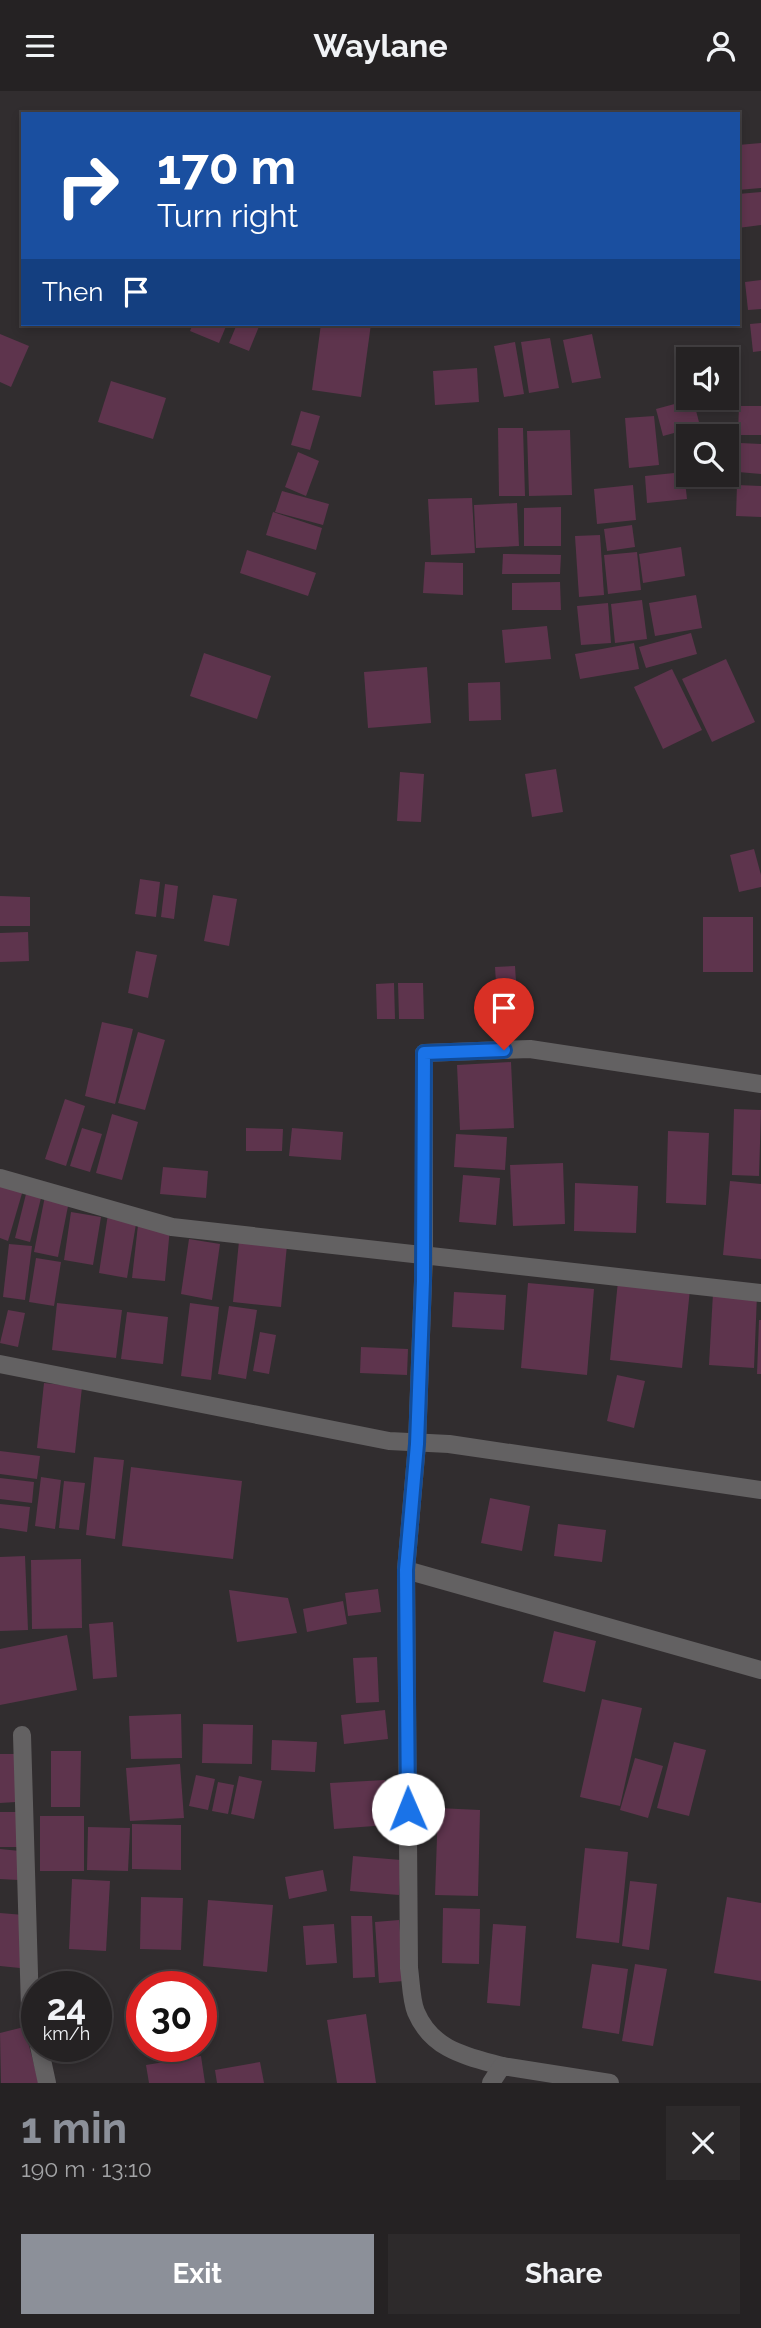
<!DOCTYPE html>
<html lang="en">
<head>
<meta charset="utf-8">
<style>
	:root { --surface:#252223; --page:#2d2a2b; --text:#f1f3f6; --muted:#a3a4a6; --line:#423f41; --accent:#8c9099 }
	body { margin:0; font-family:Raleway,sans-serif; background:var(--page); color:var(--text); height:100vh; display:flex; flex-direction:column; font-size:26px; white-space:nowrap }
	* { box-sizing:border-box; margin:0 }
	p { font-size:23px; color:var(--muted) }
	.icon { flex:none; width:38px; height:38px; fill:none; stroke:currentColor; stroke-width:2; stroke-linecap:round; stroke-linejoin:round }
	.map { position:relative; height:1992px; overflow:hidden }
	.details { display:flex; flex-direction:column; background:var(--surface); flex:1 }
	.details>* { flex:none }
	.banner { position:absolute; left:21px; top:21px; width:719px; height:214px; border-radius:0px; box-shadow:0 4px 10px #0003,0 0 0 2px var(--line); background:#1a4fa0; color:#fff; overflow:hidden }
	.buttons { position:absolute; left:676px; top:256px; display:grid; gap:14px }
	.buttons a { display:grid; place-items:center; width:63px; height:63px; border-radius:0px; background:var(--surface); box-shadow:0 4px 10px #0003,0 0 0 2px var(--line); font-size:35px }
	.speed { position:absolute; left:21px; top:1880px; display:flex; gap:14px; font-size:35px; font-weight:700; text-align:center }
	.speed>* { display:grid; place-content:center; width:91px; height:91px; border-radius:50%; background:var(--surface); box-shadow:0 4px 10px #0003,0 0 0 2px var(--line); line-height:1 }
	.speed small { font-size:18px; font-weight:400 }
	.speed .limit { border:10px solid #d22; background:#fff; color:#111 }
	.pin { position:absolute; display:grid; place-items:center; width:60px; height:60px; color:#fff; margin:-72px -30px; border-radius:50% 50% 50% 0; rotate:-45deg; box-shadow:0 0 7px #0007 }
	.pin .icon { rotate:45deg }
	.me { position:absolute; width:77px; margin:-38px; rotate:359deg; stroke-linejoin:round; filter:drop-shadow(0 0 5px #0008) }
	.turn { display:flex; align-items:center; gap:24px; height:147px; padding:0 21px; font-size:32px }
	.turn .icon { width:91px; height:91px; stroke-width:2.5 }
	.turn b { display:block; font-size:49px; line-height:60px }
	.then { display:flex; align-items:center; height:66px; padding:0 21px; background:#0003; gap:14px; font-size:26px }
	.round { display:grid; place-items:center; flex:none; width:74px; height:74px; border-radius:0px; background:var(--page) }
	.overview { display:flex; align-items:center; justify-content:space-between; height:119px; padding:0 21px }
	h1 { font-size:42px; font-weight:700; line-height:52px; color:var(--accent) }
	.cta { display:flex; gap:14px; margin-top:auto; padding:14px 21px }
	.cta a { flex:1; height:80px; border-radius:0px; background:var(--accent); color:#fff; font-size:28px; font-weight:700; line-height:80px; text-align:center }
	.cta a+a { background:var(--page); color:var(--text) }
	header { display:flex; justify-content:space-between; align-items:center; height:91px; padding:0 21px; background:var(--surface); font-size:32px; font-weight:700 }
	.map>svg:first-child { display:block }
</style>
</head>
<body>
<header><svg class="icon" aria-label="menu" viewBox="0 0 24 24"><path d="M4 6h16M4 12h16M4 18h16"/></svg>Waylane<svg class="icon" aria-label="person" viewBox="0 0 24 24"><circle cx="12" cy="8" r="4"/><path d="M4 21q1-7 8-7t8 7"/></svg></header>
<div class="map">
<svg width="761" height="1992" viewBox="0 0 761 1992">
	<rect width="100%" height="100%" fill="#312d2f"/>
	<g fill="#5e344d">
		<path d="M761 52V97L738 99V54Z"/>
		<path d="M761 101V134L738 137V103Z"/>
		<path d="M761 189V218L748 219 745 191Z"/>
		<path d="M761 232V260L753 261 750 233Z"/>
		<path d="M193 233H227L219 252 190 240Z"/>
		<path d="M237 233H260L249 260 229 252Z"/>
		<path d="M321 233H371L361 306 312 299Z"/>
		<path d="M0 243 29 255 11 296 0 291Z"/>
		<path d="M592 243 601 287 572 292 563 249Z"/>
		<path d="M550 247 559 297 529 302 521 251Z"/>
		<path d="M515 251 524 303 504 306 494 255Z"/>
		<path d="M477 277 479 311 435 314 433 280Z"/>
		<path d="M111 290 166 307 153 348 98 331Z"/>
		<path d="M693 308 700 335 663 345 656 318Z"/>
		<path d="M739 315H761V344H738Z"/>
		<path d="M301 320 320 325 310 359 291 354Z"/>
		<path d="M654 325 659 374 629 377 625 327Z"/>
		<path d="M498 337H523L525 405H499Z"/>
		<path d="M570 339 572 404 529 405 527 340Z"/>
		<path d="M740 352 761 353V383L738 381Z"/>
		<path d="M298 361 319 370 306 405 285 396Z"/>
		<path d="M684 381 687 408 647 412 645 385Z"/>
		<path d="M633 394 636 429 597 433 594 398Z"/>
		<path d="M737 394 761 395V426L736 425Z"/>
		<path d="M282 400 329 413 323 434 275 421Z"/>
		<path d="M472 407 475 462 431 464 428 408Z"/>
		<path d="M517 412 519 455 476 457 474 414Z"/>
		<path d="M561 416V455H524V417Z"/>
		<path d="M273 421 322 437 316 459 266 444Z"/>
		<path d="M632 434 635 456 607 460 604 438Z"/>
		<path d="M600 444 604 504 579 506 575 445Z"/>
		<path d="M681 456 685 485 643 492 639 463Z"/>
		<path d="M247 459 316 482 308 505 240 482Z"/>
		<path d="M637 461 641 499 608 503 604 464Z"/>
		<path d="M503 463 561 464 560 483H502Z"/>
		<path d="M425 471 463 472V504L423 502Z"/>
		<path d="M560 491 561 519H512V492Z"/>
		<path d="M696 504 702 537 655 545 649 512Z"/>
		<path d="M642 509 647 548 615 552 611 513Z"/>
		<path d="M608 512 611 552 581 554 577 515Z"/>
		<path d="M547 535 551 568 505 572 502 539Z"/>
		<path d="M691 542 697 563 646 577 639 556Z"/>
		<path d="M634 552 639 578 580 588 575 563Z"/>
		<path d="M204 562 271 585 257 628 190 605Z"/>
		<path d="M726 568 755 631 712 651 682 588Z"/>
		<path d="M427 576 431 632 368 637 364 581Z"/>
		<path d="M672 578 702 639 663 658 634 596Z"/>
		<path d="M500 591 501 629 469 630 468 592Z"/>
		<path d="M556 678 563 721 532 726 525 683Z"/>
		<path d="M400 681 424 683 421 731 397 730Z"/>
		<path d="M754 758 761 784V796L739 801 730 764Z"/>
		<path d="M140 788 160 791 156 826 135 823Z"/>
		<path d="M165 793 178 795 174 828 161 826Z"/>
		<path d="M213 804 237 808 229 855 204 850Z"/>
		<path d="M0 805 30 806V835H0Z"/>
		<rect x="703" y="826" width="50" height="55"/>
		<path d="M28 841 29 870 0 871V842Z"/>
		<path d="M136 860 157 864 148 907 128 902Z"/>
		<path d="M515 875 518 921 498 922 495 876Z"/>
		<path d="M394 892 395 928H377L376 893Z"/>
		<path d="M398 892H423L424 928H399Z"/>
		<path d="M102 931 133 938 115 1013 85 1005Z"/>
		<path d="M138 941 165 949 145 1019 118 1012Z"/>
		<path d="M511 971 514 1037 460 1039 457 974Z"/>
		<path d="M65 1008 85 1015 66 1075 45 1068Z"/>
		<path d="M734 1018 761 1019 759 1085 732 1084Z"/>
		<path d="M112 1023 138 1031 122 1089 96 1082Z"/>
		<path d="M82 1037 102 1043 90 1081 70 1075Z"/>
		<path d="M246 1037 283 1038 282 1060H246Z"/>
		<path d="M292 1037 343 1041 341 1069 289 1065Z"/>
		<path d="M668 1040 709 1042 706 1114 666 1112Z"/>
		<path d="M456 1043 507 1046 505 1079 454 1076Z"/>
		<path d="M563 1072 565 1133 513 1135 510 1074Z"/>
		<path d="M163 1076 208 1080 206 1107 160 1103Z"/>
		<path d="M463 1084 500 1087 496 1134 459 1131Z"/>
		<path d="M730 1090 761 1093V1168L723 1164Z"/>
		<path d="M0 1092 23 1099 8 1150 0 1147Z"/>
		<path d="M575 1092 638 1095 636 1142 574 1140Z"/>
		<path d="M26 1103 41 1107 30 1151 15 1147Z"/>
		<path d="M45 1105 69 1110 58 1166 34 1161Z"/>
		<path d="M71 1121 101 1126 93 1174 64 1169Z"/>
		<path d="M108 1123 137 1127 127 1187 99 1182Z"/>
		<path d="M138 1134 170 1137 165 1190 132 1187Z"/>
		<path d="M189 1148 220 1153 212 1209 181 1203Z"/>
		<path d="M239 1150 287 1154 281 1216 233 1211Z"/>
		<path d="M9 1153 32 1155 25 1209 3 1206Z"/>
		<path d="M36 1167 61 1171 54 1215 29 1211Z"/>
		<path d="M618 1190 690 1198 682 1277 610 1269Z"/>
		<path d="M528 1192 594 1198 587 1284 521 1277Z"/>
		<path d="M454 1201 506 1204 504 1239 452 1236Z"/>
		<path d="M713 1202 757 1204 754 1277 709 1274Z"/>
		<path d="M57 1212 122 1219 116 1267 52 1259Z"/>
		<path d="M190 1212 219 1216 211 1289 181 1285Z"/>
		<path d="M229 1215 257 1219 246 1288 218 1283Z"/>
		<path d="M8 1219 25 1222 18 1256 0 1252Z"/>
		<path d="M127 1221 168 1226 163 1273 121 1268Z"/>
		<path d="M759 1229H761V1283H757Z"/>
		<path d="M260 1241 276 1244 269 1283 253 1280Z"/>
		<path d="M361 1256 408 1258 407 1284 360 1282Z"/>
		<path d="M617 1284 645 1290 634 1337 607 1330Z"/>
		<path d="M44 1292 82 1296 75 1362 37 1357Z"/>
		<path d="M0 1360 40 1365 37 1388 0 1383Z"/>
		<path d="M94 1366 124 1369 115 1448 86 1444Z"/>
		<path d="M131 1376 242 1390 233 1468 122 1455Z"/>
		<path d="M41 1386 61 1389 55 1438 35 1435Z"/>
		<path d="M0 1387 34 1391 32 1412 0 1408Z"/>
		<path d="M64 1390 85 1392 79 1439 59 1437Z"/>
		<path d="M490 1407 530 1415 522 1460 481 1452Z"/>
		<path d="M0 1413 30 1416 27 1441 0 1437Z"/>
		<path d="M558 1433 606 1439 602 1471 554 1465Z"/>
		<path d="M25 1465 28 1539 0 1540V1466Z"/>
		<path d="M81 1468 82 1537 32 1538 31 1469Z"/>
		<path d="M378 1498 381 1521 348 1525 345 1502Z"/>
		<path d="M229 1499 288 1507 297 1542 237 1551Z"/>
		<path d="M343 1510 347 1533 307 1541 303 1518Z"/>
		<path d="M113 1531 117 1586 93 1588 89 1533Z"/>
		<path d="M554 1540 596 1550 585 1601 543 1591Z"/>
		<path d="M67 1544 77 1599 0 1614V1558Z"/>
		<path d="M377 1566 379 1611 356 1612 353 1567Z"/>
		<path d="M602 1608 642 1617 620 1715 580 1706Z"/>
		<path d="M385 1619 388 1648 344 1653 341 1624Z"/>
		<path d="M181 1623 182 1667 131 1668 129 1625Z"/>
		<path d="M203 1633 253 1634 252 1673 202 1672Z"/>
		<path d="M272 1649 317 1651 315 1681 271 1679Z"/>
		<path d="M674 1651 706 1659 689 1725 657 1717Z"/>
		<path d="M51 1660H81L80 1716H51Z"/>
		<path d="M0 1663H14L16 1711 0 1712Z"/>
		<path d="M635 1667 663 1675 648 1727 620 1719Z"/>
		<path d="M180 1673 184 1727 130 1730 126 1677Z"/>
		<path d="M196 1684 215 1688 208 1719 189 1715Z"/>
		<path d="M239 1685 262 1690 254 1728 231 1723Z"/>
		<path d="M385 1689 388 1734 334 1738 330 1692Z"/>
		<path d="M218 1691 234 1694 228 1723 212 1720Z"/>
		<path d="M438 1717 480 1719 478 1805 435 1804Z"/>
		<rect x="0" y="1721" width="17" height="35"/>
		<rect x="40" y="1725" width="44" height="55"/>
		<path d="M132 1733 181 1734V1779L132 1778Z"/>
		<path d="M88 1736 130 1737 128 1780 87 1779Z"/>
		<path d="M585 1757 628 1761 619 1852 576 1847Z"/>
		<path d="M0 1758 20 1760 19 1789 0 1788Z"/>
		<path d="M353 1765 401 1769 399 1804 350 1800Z"/>
		<path d="M323 1779 327 1800 289 1808 285 1786Z"/>
		<path d="M72 1788 110 1790 106 1860 69 1858Z"/>
		<path d="M630 1790 657 1793 649 1859 622 1855Z"/>
		<path d="M141 1806 183 1807 181 1859 140 1858Z"/>
		<path d="M727 1806 761 1812V1890L714 1882Z"/>
		<path d="M208 1809 273 1814 267 1881 203 1875Z"/>
		<path d="M443 1817 480 1818 479 1873 442 1872Z"/>
		<path d="M0 1822 24 1824 20 1877 0 1875Z"/>
		<path d="M351 1825H372L375 1886 353 1887Z"/>
		<path d="M399 1829 404 1890 379 1892 375 1831Z"/>
		<path d="M334 1833 337 1872 306 1874 303 1835Z"/>
		<path d="M493 1833 526 1835 520 1915 487 1912Z"/>
		<path d="M592 1873 628 1878 619 1943 582 1937Z"/>
		<path d="M635 1873 667 1878 653 1955 622 1950Z"/>
		<path d="M366 1923 376 1992H337L327 1929Z"/>
		<path d="M24 1936 39 1992H1L0 1942Z"/>
		<path d="M201 1965 205 1992H149L146 1974Z"/>
		<path d="M260 1971 264 1992H217L215 1979Z"/>
	</g>
	<g fill="none" stroke-linecap="round" stroke-linejoin="round">
		<g stroke="#636162" stroke-width="18">
			<path d="M0 1087 172 1136 761 1202"/>
			<path d="M0 1273 389 1350 449 1353 761 1399"/>
			<path d="M406 1479 761 1579"/>
			<path d="M22 1644 30 1917 37 1945"/>
			<path d="M39 1955 47 1992"/>
			<path d="M502 1975C466 1965 432 1959 416 1921 411 1909 411 1890 409 1877L406 1479 417 1353 424 1163V962L530 958 761 993"/>
			<path d="M491 1992 502 1975 610 1992"/>
		</g>
	</g>
	<g fill="none" stroke-linecap="round" stroke-linejoin="round">
		<defs>
			<path id="route" d="M408 1718 406 1479 417 1353 423 1190 424 962 504 959"/>
		</defs>
		<use href="#route" stroke="#114b97" stroke-width="18"/>
		<use href="#route" stroke="#1a73e8" stroke-width="12"/>
	</g>
</svg>
<div class="buttons">
<a><svg class="icon" aria-label="sound" viewBox="0 0 24 24"><path d="M4 9h4l5-4v14l-5-4H4zM17 9q2 3 0 6"/></svg></a>
<a><svg class="icon" aria-label="search" viewBox="0 0 24 24"><circle cx="10" cy="10" r="6"/><path d="M15 15l6 6"/></svg></a>
</div>
<div class="speed"><div>24<small>km/h</small></div><div class="limit">30</div></div>
<div class="pin" style="left:504px;top:959px;background:#d93025"><svg class="icon" aria-label="arrive" viewBox="0 0 24 24"><path d="M6 21V4h12l-3 4 3 4H6"/></svg></div>
<svg class="me" style="left:408px;top:1718px" viewBox="-20 -20 40 40"><circle r="19" fill="#fff"/><path d="M0-13L10 11 0 6-10 11z" fill="#1a73e8"/></svg>
<div class="banner">
<div class="turn"><svg class="icon" aria-label="right" viewBox="0 0 24 24"><path d="M7 20v-9h11M14 6l5 5-5 5"/></svg><div><b>170 m</b>Turn right</div></div>
<div class="then">Then<svg class="icon" aria-label="arrive" viewBox="0 0 24 24"><path d="M6 21V4h12l-3 4 3 4H6"/></svg></div>
</div>
</div>
<section class="details">
<div class="overview"><div><h1>1 min</h1><p>190 m · 13:10</p></div><a class="round"><svg class="icon" aria-label="close" viewBox="0 0 24 24"><path d="M6 6l12 12M18 6L6 18"/></svg></a></div>
<div class="cta"><a>Exit</a><a>Share</a></div>
</section>
</body>
</html>
